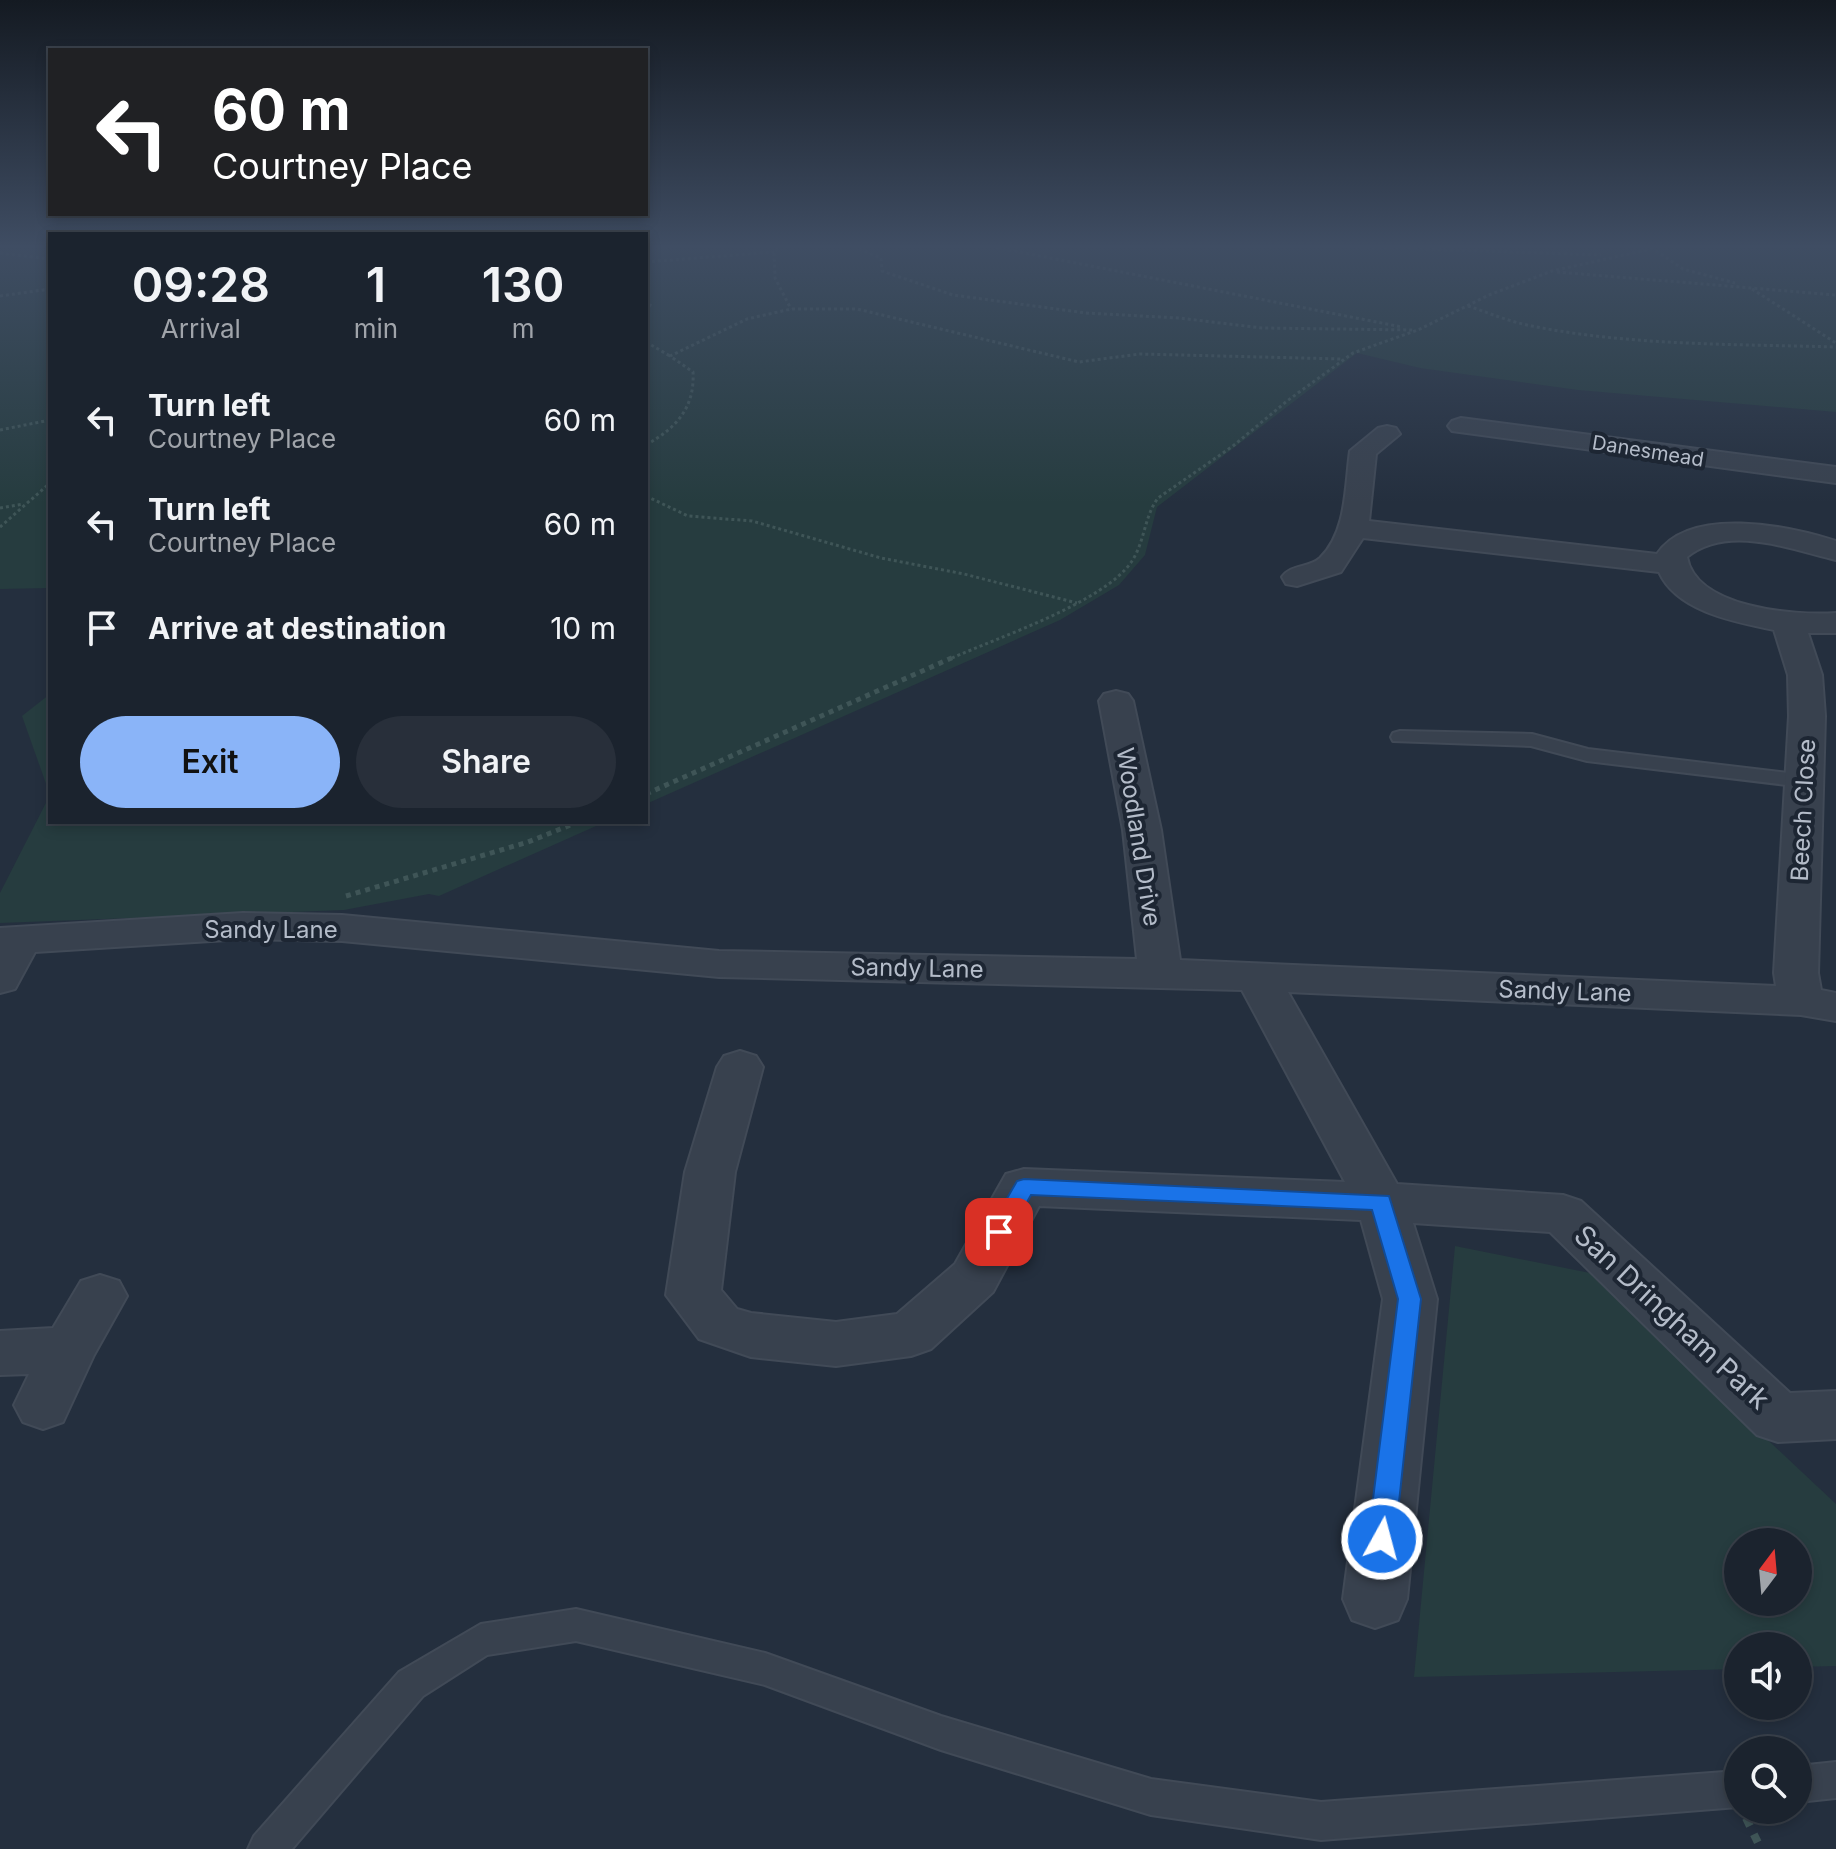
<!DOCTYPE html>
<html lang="en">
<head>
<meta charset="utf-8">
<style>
	:root { --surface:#1b232e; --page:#282f3a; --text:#f1f3f6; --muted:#a0a4aa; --line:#39404a; --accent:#8ab4f8 }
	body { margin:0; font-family:Inter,sans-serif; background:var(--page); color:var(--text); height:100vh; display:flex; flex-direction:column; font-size:30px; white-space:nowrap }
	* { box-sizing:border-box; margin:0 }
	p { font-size:26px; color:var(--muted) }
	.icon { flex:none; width:44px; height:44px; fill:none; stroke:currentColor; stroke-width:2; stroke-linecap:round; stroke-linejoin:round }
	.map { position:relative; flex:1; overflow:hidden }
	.panel { position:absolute; left:48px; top:232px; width:600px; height:592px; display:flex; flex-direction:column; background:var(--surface); border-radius:0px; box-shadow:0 4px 12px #0003,0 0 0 2px var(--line) }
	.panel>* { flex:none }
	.guide { position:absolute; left:48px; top:48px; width:600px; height:168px; border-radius:0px; box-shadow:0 4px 12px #0003,0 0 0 2px var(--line); background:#202124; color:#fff; overflow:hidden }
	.needle { width:52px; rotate:16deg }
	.buttons { position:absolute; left:1724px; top:1528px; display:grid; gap:16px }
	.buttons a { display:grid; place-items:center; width:88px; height:88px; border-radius:50%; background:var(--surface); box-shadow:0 4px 12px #0003,0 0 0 2px var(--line); font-size:40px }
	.pin { position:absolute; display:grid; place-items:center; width:68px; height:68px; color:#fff; margin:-34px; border-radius:16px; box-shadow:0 4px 12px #0006 }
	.me { position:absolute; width:88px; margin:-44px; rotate:7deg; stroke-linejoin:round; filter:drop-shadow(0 0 6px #0008) }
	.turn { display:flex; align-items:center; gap:28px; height:168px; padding:0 32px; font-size:36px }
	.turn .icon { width:104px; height:104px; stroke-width:2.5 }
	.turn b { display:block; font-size:56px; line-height:68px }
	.eta { display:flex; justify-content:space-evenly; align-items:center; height:136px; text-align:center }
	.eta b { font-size:48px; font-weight:600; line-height:56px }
	.action { display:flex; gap:16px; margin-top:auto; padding:16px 32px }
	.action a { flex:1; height:92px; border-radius:48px; background:var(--accent); color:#111; font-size:32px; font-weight:600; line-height:92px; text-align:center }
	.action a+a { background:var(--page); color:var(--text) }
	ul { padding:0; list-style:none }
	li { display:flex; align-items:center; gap:24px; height:104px; padding:0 32px }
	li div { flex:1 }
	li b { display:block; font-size:30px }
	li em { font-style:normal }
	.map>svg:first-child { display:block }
</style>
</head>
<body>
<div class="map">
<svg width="1836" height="1849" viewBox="0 0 1836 1849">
	<rect width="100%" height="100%" fill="#242f3e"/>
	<g fill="#263c3f" fill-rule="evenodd">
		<path d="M0 244H50V588L0 589Z"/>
		<path d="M646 244H1836V412L1578 390 1420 368 1357 353 1157 507 1145 555 1119 585 1060 620 646 804Z"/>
		<path d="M50 694V795L22 716Z"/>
		<path d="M50 795V822H605L439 896 429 894 344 910 0 923V893Z"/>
		<path d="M1455 1246 1590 1273 1836 1504V1666L1798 1667V1646H1738V1669L1414 1677ZM1738 1542H1798V1602H1738Z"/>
	</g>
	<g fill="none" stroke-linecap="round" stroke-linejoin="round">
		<defs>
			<g id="lane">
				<path d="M1400 731 1532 734 1588 749 1804 775 1814 781 1804 787 1587 761 1531 746 1393 741 1391 737 1393 733Z"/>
				<path d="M576 1609 765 1653 941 1716 1151 1779 1321 1802 1738 1771V1807L1321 1840 1151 1815 941 1750 765 1685 576 1641 487 1655 423 1696 292 1849H248L254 1836 399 1672 481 1624Z"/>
				<path d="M1836 1762V1798L1798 1802V1766Z"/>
			</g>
			<g id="street">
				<path d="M1461 418 1836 467V483L1452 431 1448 426 1452 421Z"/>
				<path d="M1387 426 1396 428 1400 434 1376 454 1369 521 1657 554C1690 505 1789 526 1836 541V560C1790 549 1728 524 1687 557 1696 608 1794 616 1836 613V633H1808L1822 675 1825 716 1818 973 1821 990 1836 993V1021L1801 1015 1288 992 1397 1184 1563 1195 1581 1201 1790 1393 1836 1391V1439L1778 1442 1757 1435 1550 1232 1413 1223 1437 1299 1407 1599 1398 1620 1375 1628 1352 1620 1343 1599 1383 1299 1361 1220 1039 1206 993 1292 931 1349 911 1356 836 1366 751 1357 699 1339 666 1295 685 1172 717 1067 724 1056 740 1051 756 1056 763 1067 735 1172 721 1290 737 1309 751 1313 836 1322 897 1314 955 1264 1006 1174 1024 1169 1345 1182 1242 990 719 977 342 941 243 939 35 952 15 989 0 993V928L243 913 342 915 719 951 1137 959 1123 830 1099 701 1104 694 1116 691 1128 694 1133 701 1161 830 1180 960 1776 986 1774 973 1789 716 1788 675 1774 630C1736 622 1677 612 1659 572L1363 538 1341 572 1297 586 1286 584 1282 577C1291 564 1309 568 1320 558 1347 532 1345 486 1350 451L1378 428Z"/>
				<path d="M100 1275 119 1281 127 1296 94 1355 63 1422 43 1429 23 1422 14 1405 29 1374 0 1375V1331L53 1328 81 1281Z"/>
			</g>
		</defs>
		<use href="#lane" stroke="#414a57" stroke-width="4"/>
		<use href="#street" stroke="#414a57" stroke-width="4"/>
		<g stroke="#3f5557" stroke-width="3" stroke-dasharray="3 3" stroke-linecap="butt">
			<path d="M782 244 774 252 775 278 791 309"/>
			<path d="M848 244 881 258 882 271 953 295 1086 313 1179 318 1262 328 1413 330"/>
			<path d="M979 244 1402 327"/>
			<path d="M1270 244 1601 255"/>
			<path d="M1646 244 1683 269 1735 283"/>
			<path d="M646 250 697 244"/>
			<path d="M0 253 50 259"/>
			<path d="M646 262 774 252"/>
			<path d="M1557 272 1836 295"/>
			<path d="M1752 289 1836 343"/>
			<path d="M0 296 50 289"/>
			<path d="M646 302 651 303 646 315"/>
			<path d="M1468 306C1489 313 1510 322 1532 326 1631 346 1736 344 1836 347"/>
			<path d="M646 342 670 356"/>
			<path d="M0 430 50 420"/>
			<path d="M646 445C676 428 695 408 693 372L670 356 747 319 791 309H857L1079 362 1140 354 1342 359"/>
			<path d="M646 496 688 516 752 521 881 558 964 574 1077 603"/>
			<path d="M0 508 23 504"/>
			<path d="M0 527 50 483"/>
			<path d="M952 658C999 637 1105 602 1132 561 1145 541 1144 517 1158 498L1233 446 1287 401 1353 353 1418 330 1489 295 1552 271 1651 249"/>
		</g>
		<g stroke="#3f5557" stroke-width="5" stroke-dasharray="5 5" stroke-linecap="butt">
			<path d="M646 794 956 656"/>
			<path d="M346 896 528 842 578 822"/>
		</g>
		<path stroke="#3f5557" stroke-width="8" stroke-dasharray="9 9" stroke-linecap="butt" d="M1746 1818 1761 1849"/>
		<use href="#lane" fill="#38414e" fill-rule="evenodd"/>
		<use href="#street" fill="#38414e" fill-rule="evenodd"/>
	</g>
	<linearGradient id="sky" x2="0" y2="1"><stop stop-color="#141a22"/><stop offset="0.49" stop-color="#3f4d63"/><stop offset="1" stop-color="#3f4d63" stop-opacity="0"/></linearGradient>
	<rect width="1836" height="503" fill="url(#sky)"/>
	<path fill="#1a73e8" stroke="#114b97" stroke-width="2" d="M1024 1179 1389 1196 1421 1299 1395 1539 1391 1547 1382 1551 1372 1547 1368 1539 1398 1299 1372 1210 1031 1195 1007 1238 999 1241 991 1238 988 1232 991 1226 1017 1181Z"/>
	<g text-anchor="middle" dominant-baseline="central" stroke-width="8" stroke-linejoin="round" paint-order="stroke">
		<g font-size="20" fill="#b4bcc9" stroke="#1d2633">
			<text transform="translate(1648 451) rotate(9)">Danesmead</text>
		</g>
		<g font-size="24" fill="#b4bcc9" stroke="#1d2633">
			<text transform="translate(1803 810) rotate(-87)">Beech Close</text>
			<text transform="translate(1139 837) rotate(81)">Woodland Drive</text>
			<text x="271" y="929">Sandy Lane</text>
			<text transform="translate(917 968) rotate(1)">Sandy Lane</text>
			<text transform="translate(1565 991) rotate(2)">Sandy Lane</text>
		</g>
		<g font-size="28" fill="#b4bcc9" stroke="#1d2633">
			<text transform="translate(1672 1317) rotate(43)">San Dringham Park</text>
		</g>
	</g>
</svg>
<div class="buttons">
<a><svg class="needle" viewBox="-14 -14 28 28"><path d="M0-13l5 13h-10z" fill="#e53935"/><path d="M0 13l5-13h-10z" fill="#a0a4aa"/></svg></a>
<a><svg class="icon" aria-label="sound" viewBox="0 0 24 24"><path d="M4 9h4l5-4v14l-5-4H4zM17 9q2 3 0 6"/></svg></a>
<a><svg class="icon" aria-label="search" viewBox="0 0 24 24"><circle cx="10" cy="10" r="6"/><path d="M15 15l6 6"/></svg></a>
</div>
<div class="pin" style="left:999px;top:1232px;background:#d93025"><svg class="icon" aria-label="arrive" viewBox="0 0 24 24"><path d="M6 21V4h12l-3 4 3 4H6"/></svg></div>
<svg class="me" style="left:1382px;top:1539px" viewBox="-20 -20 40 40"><circle r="17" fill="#1a73e8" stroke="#fff" stroke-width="3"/><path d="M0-11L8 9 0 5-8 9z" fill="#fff"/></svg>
<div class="guide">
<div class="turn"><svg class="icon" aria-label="left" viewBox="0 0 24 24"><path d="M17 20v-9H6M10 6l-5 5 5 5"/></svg><div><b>60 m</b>Courtney Place</div></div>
</div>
<section class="panel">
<div class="eta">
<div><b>09:28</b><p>Arrival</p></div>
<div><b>1</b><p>min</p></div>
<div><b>130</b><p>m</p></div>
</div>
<ul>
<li><svg class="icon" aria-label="left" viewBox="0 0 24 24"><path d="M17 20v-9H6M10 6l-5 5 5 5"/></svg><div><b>Turn left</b><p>Courtney Place</p></div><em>60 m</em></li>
<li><svg class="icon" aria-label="left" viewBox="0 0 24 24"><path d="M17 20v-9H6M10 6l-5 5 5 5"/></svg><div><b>Turn left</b><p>Courtney Place</p></div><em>60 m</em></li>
<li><svg class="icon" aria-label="arrive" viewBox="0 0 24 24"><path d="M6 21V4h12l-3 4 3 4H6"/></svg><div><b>Arrive at destination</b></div><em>10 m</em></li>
</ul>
<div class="action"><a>Exit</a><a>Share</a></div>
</section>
</div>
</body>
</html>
